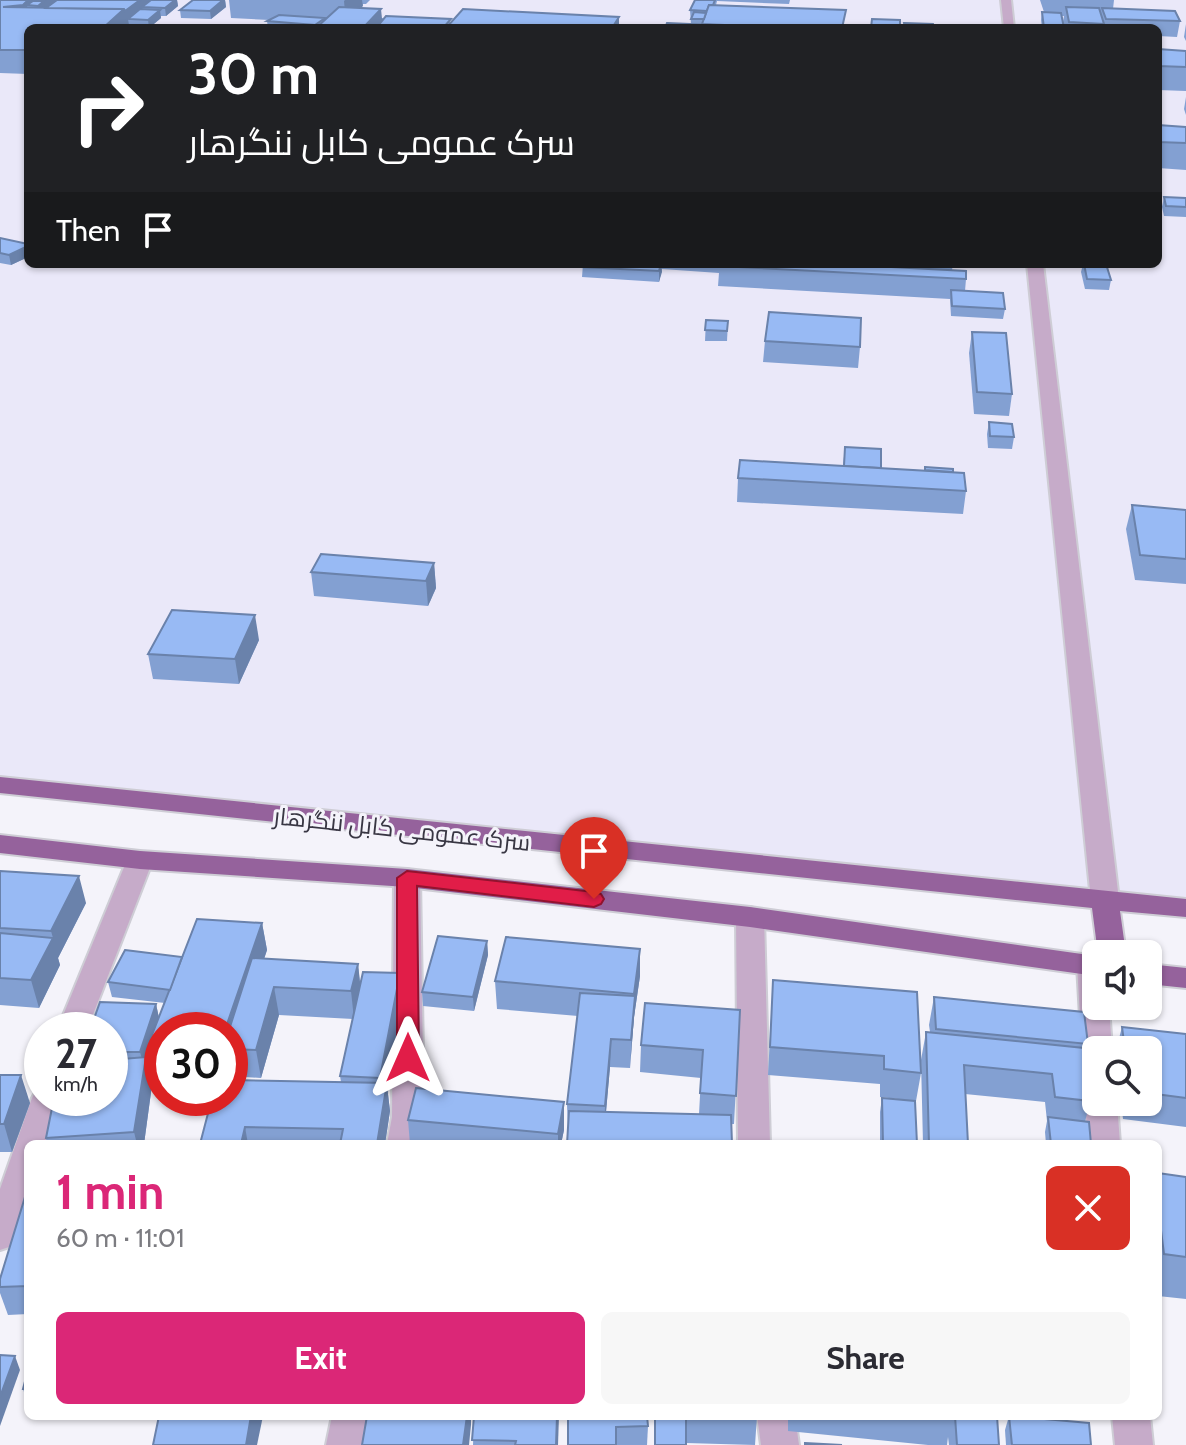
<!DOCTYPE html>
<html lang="en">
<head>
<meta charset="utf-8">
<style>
	:root { --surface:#fff; --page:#f7f7f7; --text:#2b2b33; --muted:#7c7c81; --accent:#db2777 }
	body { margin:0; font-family:Cabin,Cairo,sans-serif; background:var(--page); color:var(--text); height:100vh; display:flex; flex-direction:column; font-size:30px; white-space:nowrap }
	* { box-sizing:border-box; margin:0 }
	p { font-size:26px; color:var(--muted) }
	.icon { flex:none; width:44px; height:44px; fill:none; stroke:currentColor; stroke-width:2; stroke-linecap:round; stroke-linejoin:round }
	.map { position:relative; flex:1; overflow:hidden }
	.details { position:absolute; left:24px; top:1140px; width:1138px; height:280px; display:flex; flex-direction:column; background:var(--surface); border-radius:12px; box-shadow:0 2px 6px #0004 }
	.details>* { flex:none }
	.guide { position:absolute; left:24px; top:24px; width:1138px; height:244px; border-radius:12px; box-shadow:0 2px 6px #0004; background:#202124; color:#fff; overflow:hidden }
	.tools { position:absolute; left:1082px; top:940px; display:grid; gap:16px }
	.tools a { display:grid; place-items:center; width:80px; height:80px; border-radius:12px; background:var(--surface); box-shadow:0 2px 6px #0004; font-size:40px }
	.speed { position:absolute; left:24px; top:1012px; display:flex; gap:16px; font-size:40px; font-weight:700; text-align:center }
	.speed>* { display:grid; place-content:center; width:104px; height:104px; border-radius:50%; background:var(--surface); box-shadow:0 2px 6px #0004; line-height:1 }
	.speed small { font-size:20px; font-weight:400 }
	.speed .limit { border:12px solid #d22; background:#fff; color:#111 }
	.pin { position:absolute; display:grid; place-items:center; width:68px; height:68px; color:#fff; margin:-82px -34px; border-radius:50% 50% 50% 0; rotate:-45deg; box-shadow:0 0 8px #0007 }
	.pin .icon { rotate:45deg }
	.me { position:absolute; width:88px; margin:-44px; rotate:0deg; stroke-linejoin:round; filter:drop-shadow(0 0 6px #0008) }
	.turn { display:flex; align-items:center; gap:28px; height:168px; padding:0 32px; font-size:36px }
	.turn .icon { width:104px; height:104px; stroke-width:2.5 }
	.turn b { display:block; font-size:56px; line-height:68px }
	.then { display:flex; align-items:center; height:76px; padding:0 32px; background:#0003; gap:16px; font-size:30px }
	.round { display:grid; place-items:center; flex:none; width:84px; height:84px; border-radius:12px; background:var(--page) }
	.head { display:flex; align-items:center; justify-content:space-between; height:136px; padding:0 32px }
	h1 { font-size:48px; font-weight:800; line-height:60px; color:var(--accent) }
	.cta { display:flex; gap:16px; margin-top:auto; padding:16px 32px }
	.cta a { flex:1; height:92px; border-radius:12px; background:var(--accent); color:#fff; font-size:32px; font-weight:800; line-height:92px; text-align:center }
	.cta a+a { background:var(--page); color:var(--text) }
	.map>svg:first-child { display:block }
</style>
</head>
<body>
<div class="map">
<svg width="1186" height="1445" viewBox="0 0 1186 1445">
	<rect width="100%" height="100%" fill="#f4f3fa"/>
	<path fill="#eae8f9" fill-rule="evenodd" d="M0 0H1186V908L0 785ZM28 28H1158V264H28Z"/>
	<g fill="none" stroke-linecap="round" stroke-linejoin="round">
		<defs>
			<g id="minor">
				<path d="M1001 0H1011L1014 28H1004Z"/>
				<path d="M1027 264H1043L1119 900 1115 907 1105 909 1095 907 1091 900Z"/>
				<path d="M140 851 149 854 153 860 87 1030H57L127 860 131 854Z"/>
				<path d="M407 869 417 872 420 878 424 1117 419 1144H387L392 1117 394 878 397 872Z"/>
				<path d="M750 907 760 910 764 917 770 1144H738L736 917 740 910Z"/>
				<path d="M1091 955 1096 956V1006H1109L1112 1050H1096V1061L1086 1058 1082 1050 1077 965 1081 958Z"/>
				<path d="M42 1088V1098H64L48 1144H28V1203L12 1246 0 1250V1189L32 1098 37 1089Z"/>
				<path d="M1096 1091V1102H1117L1120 1144H1088L1085 1102 1090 1093Z"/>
				<path d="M332 1416H370L364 1445H326Z"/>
				<path d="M757 1416H795L799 1445H761Z"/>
				<path d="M1112 1416H1150L1153 1445H1115Z"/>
			</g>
			<g id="trunk">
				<path d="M0 777 1186 899V917L1120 911 1126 954H1098L1092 908 0 793Z"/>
				<path d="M0 835 140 851 407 869 750 907 1096 956V976L750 927 407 887 140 869 0 853Z"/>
				<path d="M1148 964 1186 968V988L1148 984Z"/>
			</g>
		</defs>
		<use href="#minor" stroke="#cecdd5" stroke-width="4"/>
		<use href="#trunk" stroke="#cecdd5" stroke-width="4"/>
		<use href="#minor" fill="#c6abc9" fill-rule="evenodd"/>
		<use href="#trunk" fill="#95629c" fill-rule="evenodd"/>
	</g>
	<g fill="#83a0d2">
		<path d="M0 0H177L178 6 166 16H161V18L149 28 129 27V25L127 26V28H28V74L0 73Z"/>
		<path d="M193 0H225L226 7 211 19 181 18 180 10Z"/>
		<path d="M229 0H370L366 4H363L361 8 382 18 451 22 619 28H268L267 21 270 20 231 18Z"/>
		<path d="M695 0H790L789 4 717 1 716 5 846 10 665 28 691 24 690 10Z"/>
		<path d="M1040 0H1114L1113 9 1180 21 1177 37 1158 36V28H1064L1063 22 1064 16H1062L1064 28H1042L1041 20 1042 12H1044Z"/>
		<path d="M1186 24V41L1184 37Z"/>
		<path d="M1158 49 1186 51V91L1158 90Z"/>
		<path d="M1186 97V115L1184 109Z"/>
		<path d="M1158 125 1186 127V170L1158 168Z"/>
		<path d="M1164 197 1186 198V217L1164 216 1162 207Z"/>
		<path d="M0 238 28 244V257L11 265 0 263Z"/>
		<path d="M583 264H953L952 270 966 279 965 291 1005 309 1003 319 951 316 950 299 718 286 719 273 662 269 659 282 582 277Z"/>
		<path d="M1083 264H1106L1111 280 1109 290 1085 289 1081 272Z"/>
		<path d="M706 320 728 321 727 341H705Z"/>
		<path d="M972 332 1012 394 1009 416 974 414 969 353Z"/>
		<path d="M765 341 860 347 858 368 763 362Z"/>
		<path d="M989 422 1014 437 1012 449 988 448 987 434Z"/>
		<path d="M845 447 881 468 953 472 966 491 963 514 737 502 738 478 843 466Z"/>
		<path d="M1132 505 1186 510V584L1135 580 1126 529Z"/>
		<path d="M434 563 436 588 428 606 314 596 311 572Z"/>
		<path d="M259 640 239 684 153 679 148 654Z"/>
		<path d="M0 871 86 903 58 958 60 965 39 1008 0 1005Z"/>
		<path d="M262 923 267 950 264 959 358 964 360 985 400 973 403 1000 387 1086 390 1111 385 1144H200L341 1082 340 1076 353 1019 279 1015 261 1078 230 1076V1030H162V1068H157L151 1043 146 1058 152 1085 144 1144H47L46 1138 110 1098V1030L156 1004 159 1018 165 1003 112 997 108 982 182 957Z"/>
		<path d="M487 941 488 955 474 1011 423 1006 422 992Z"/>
		<path d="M640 976 634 1017 630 1068 610 1067 606 1112 699 1114 701 1078 640 1072 641 1045 740 1010 734 1124 568 1131 567 1104 578 1016 497 1009 495 981Z"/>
		<path d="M773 980 921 1073 916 1101 880 1097V1084L768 1075Z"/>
		<path d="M934 997 1088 1044 1085 1054 1090 1101 1085 1122 1091 1144H1046L1045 1132 1047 1121 1045 1102 965 1094 968 1144H923L921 1060 926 1032H930L929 1025Z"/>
		<path d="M1122 1027 1186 1034V1127L1123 1119 1121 1102H1148V1050H1116Z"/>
		<path d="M0 1075 30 1103 12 1152H0Z"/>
		<path d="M882 1098 917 1144H880V1112Z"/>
		<path d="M408 1120 564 1130 561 1144H410Z"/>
		<path d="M1158 1173 1186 1177V1299L1158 1296Z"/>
		<path d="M28 1187V1314L8 1315 0 1293V1279Z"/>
		<path d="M28 1370V1403L23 1389Z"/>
		<path d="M474 1416 558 1445H473Z"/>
		<path d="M568 1416 648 1426 647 1445H568Z"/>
		<path d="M654 1416H757L755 1445 686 1443V1445H654Z"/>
		<path d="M788 1416H997L999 1445H949L948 1437 947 1445H928L788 1431Z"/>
		<path d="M1009 1416 1091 1445H1006L1005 1430Z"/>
	</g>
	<g fill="#6a82ab">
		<path d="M28 0H33L34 6 27 5 30 24 3 7Z"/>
		<path d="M42 0H61L42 28 38 6 43 2Z"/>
		<path d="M140 0H153L142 7 143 14 128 19 129 25 127 26V28H103L124 9Z"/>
		<path d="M175 0H177L178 6 166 16 165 8Z"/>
		<path d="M223 0H225L226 7 211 19 210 11Z"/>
		<path d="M345 0H362L363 6 346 23 344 1Z"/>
		<path d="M381 9 383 28H363Z"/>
		<path d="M160 10 161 18 149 28 148 20Z"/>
		<path d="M619 17V28H612Z"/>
		<path d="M28 246V257L11 265 9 255Z"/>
		<path d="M661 264 662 272 659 282V271Z"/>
		<path d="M434 563 436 588 428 606 426 581Z"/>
		<path d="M255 615 259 640 239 684 235 659Z"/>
		<path d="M79 876 86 903 58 958 60 965 39 1008 31 980 53 938 51 931Z"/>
		<path d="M262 923 267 950 234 1049 230 1030H225Z"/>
		<path d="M487 941 488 955 474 1011 473 997Z"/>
		<path d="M640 949V976L634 1017 630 1068 634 994Z"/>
		<path d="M358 964 361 991 354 1019 351 991Z"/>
		<path d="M400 973 403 1000 387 1086 390 1111 385 1144H377L383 1105 380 1078Z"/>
		<path d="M274 987 279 1015 261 1078 256 1050Z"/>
		<path d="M156 1004 159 1018 150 1040 151 1043 146 1058 152 1085 144 1144H137L134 1132 144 1067 140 1052Z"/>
		<path d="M611 1039 610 1067 604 1134 605 1106Z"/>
		<path d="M21 1075 30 1103 12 1152 4 1124Z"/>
		<path d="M564 1102V1130L561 1144H558V1134Z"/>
		<path d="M245 1127 248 1144H241Z"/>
		<path d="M15 1356 20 1370 0 1426V1397Z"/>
		<path d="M251 1416H263L257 1445H246Z"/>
		<path d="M467 1416H471V1425L469 1445H463Z"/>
		<path d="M557 1416H559L558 1445H556Z"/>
	</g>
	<g fill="#98baf4" stroke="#6a82ab" stroke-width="2">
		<path d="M0 0H28L23 5 3 7 124 9 103 28H28V50H0Z"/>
		<path d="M57 0H140L125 11 124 9 46 8Z"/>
		<path d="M151 0H175L165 8 142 7Z"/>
		<path d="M193 0H223L210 11 180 10Z"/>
		<path d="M695 0H715L713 5H709L707 11 690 10Z"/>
		<path d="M33 1H44L38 6 27 5Z"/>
		<path d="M709 5 846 10 842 28H791L702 24Z"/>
		<path d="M339 7 381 9 363 28H316Z"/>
		<path d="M1066 7 1099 8 1104 24 1069 22Z"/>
		<path d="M1102 8 1175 11 1180 21 1106 19Z"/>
		<path d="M140 9 160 10 148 20 128 19Z"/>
		<path d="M463 9 619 17 612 28H446Z"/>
		<path d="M694 12 706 13 704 19H691Z"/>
		<path d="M1042 12 1061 13 1064 28H1044Z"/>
		<path d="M279 15 325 18 315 25 267 21Z"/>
		<path d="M386 16 451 19 443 28H376Z"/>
		<path d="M872 19 900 20V28H871Z"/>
		<path d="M667 23 783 28H665Z"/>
		<path d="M904 23 933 24 934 28H905Z"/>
		<rect x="964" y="25" width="9" height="3"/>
		<path d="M1158 49 1186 51V67L1158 66Z"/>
		<path d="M1158 125 1186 127V143L1158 142Z"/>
		<path d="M1164 197 1186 198V207L1166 206Z"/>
		<path d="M0 238 28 244V246L9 255 0 253Z"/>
		<path d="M583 264H661L659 271 582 267Z"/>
		<path d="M719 264H835L966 271V279L719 266Z"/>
		<path d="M1084 264H1106L1111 280 1087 279Z"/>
		<path d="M951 290 1003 293 1005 309 952 306Z"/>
		<path d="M769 312 861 318 860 347 765 341Z"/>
		<path d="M706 320 728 321 727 331 705 330Z"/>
		<path d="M972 332 1006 333 1012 394 977 392Z"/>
		<path d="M989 422 1012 424 1014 437 990 436Z"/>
		<path d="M845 447 881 449V468L844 466Z"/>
		<path d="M740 460 964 473 966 491 738 478Z"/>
		<path d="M925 467 953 469V472L925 470Z"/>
		<path d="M1132 505 1186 510V559L1140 555Z"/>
		<path d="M321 554 434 563 426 581 311 572Z"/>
		<path d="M172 610 255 615 235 659 148 654Z"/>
		<path d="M0 871 79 876 51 931 0 928Z"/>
		<path d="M197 919 262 923 225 1030H162V1041L150 1040Z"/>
		<path d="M0 933 53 938 31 980 0 978Z"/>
		<path d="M438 936 487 941 473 997 422 992Z"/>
		<path d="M506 937 640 949 634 994 495 981Z"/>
		<path d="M125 950 182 957 170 990 108 982Z"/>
		<path d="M252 958 358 964 351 991 274 987 256 1050 230 1049 229 1030Z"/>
		<path d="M363 972 400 973 380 1078 340 1076Z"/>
		<path d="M773 980 917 992 921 1073 884 1069V1056L770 1047Z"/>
		<path d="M580 993 635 996 631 1040 611 1039 605 1106 567 1104Z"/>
		<path d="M934 997 1084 1012 1088 1044 936 1029Z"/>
		<path d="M100 1002 156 1004 140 1052H110V1030H90Z"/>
		<path d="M645 1003 740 1010 736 1096 700 1093 703 1050 641 1045Z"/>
		<path d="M1122 1027 1186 1034V1098L1148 1093V1050H1125Z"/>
		<path d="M926 1032 1084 1048 1090 1101 1055 1097 1052 1074 964 1065 968 1144H929Z"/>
		<path d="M146 1057 134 1132 46 1138 54 1098H110V1060Z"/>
		<path d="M0 1075H21L4 1124H0Z"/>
		<path d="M230 1080 387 1083 377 1144H340L343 1129 245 1127 241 1144H200L212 1098H230Z"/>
		<path d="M416 1088 564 1102 558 1134 408 1120Z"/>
		<path d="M882 1098 915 1101 917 1144H883Z"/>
		<path d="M569 1111 731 1115 732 1144H567Z"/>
		<path d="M1048 1117 1089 1122 1091 1144H1051Z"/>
		<path d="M1158 1173 1186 1177V1257L1164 1254 1158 1207Z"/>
		<path d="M28 1187V1286L0 1287V1279Z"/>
		<path d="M0 1355 15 1356 0 1397Z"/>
		<path d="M28 1370V1389H23Z"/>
		<path d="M159 1416H251L246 1445H153Z"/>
		<path d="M367 1416H467L463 1445H362Z"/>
		<path d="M474 1416H557L556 1445H515L516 1441 472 1440Z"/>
		<path d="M568 1416H647L648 1426 616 1427V1445H568Z"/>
		<rect x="655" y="1416" width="31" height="29"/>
		<path d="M695 1416H757L758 1418Z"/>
		<path d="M920 1416H952V1419Z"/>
		<path d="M955 1416H997L999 1445H957Z"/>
		<path d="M1009 1416 1089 1423 1091 1445H1012Z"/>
		<path d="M805 1443 842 1445H805Z"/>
	</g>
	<path fill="#e11d48" stroke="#92132f" stroke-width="2" d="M407 871 594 892 601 894 604 899 601 904 594 907 417 886 419 1058 416 1064 408 1066 400 1064 397 1058V878Z"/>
	<g text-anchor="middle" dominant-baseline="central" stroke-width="6" stroke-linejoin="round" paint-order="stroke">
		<g font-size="24" fill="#383643" stroke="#f4f3fa">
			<text transform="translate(402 829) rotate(6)">سرک عمومی کابل ننگرهار</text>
		</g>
	</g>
</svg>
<div class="tools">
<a><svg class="icon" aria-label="sound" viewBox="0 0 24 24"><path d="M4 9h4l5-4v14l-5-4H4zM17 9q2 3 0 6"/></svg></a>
<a><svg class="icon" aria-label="search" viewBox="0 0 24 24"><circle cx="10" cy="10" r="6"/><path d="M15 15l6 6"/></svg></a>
</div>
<div class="speed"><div>27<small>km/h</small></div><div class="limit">30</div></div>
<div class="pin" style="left:594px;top:899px;background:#d93025"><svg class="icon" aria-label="arrive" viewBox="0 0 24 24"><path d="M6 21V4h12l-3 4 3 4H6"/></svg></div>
<svg class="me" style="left:408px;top:1058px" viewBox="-20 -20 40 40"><path d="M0-17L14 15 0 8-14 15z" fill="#e11d48" stroke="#fff" stroke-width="4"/></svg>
<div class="guide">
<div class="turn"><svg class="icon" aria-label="right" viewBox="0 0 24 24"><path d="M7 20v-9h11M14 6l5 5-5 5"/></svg><div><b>30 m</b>سرک عمومی کابل ننگرهار</div></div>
<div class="then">Then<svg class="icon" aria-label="arrive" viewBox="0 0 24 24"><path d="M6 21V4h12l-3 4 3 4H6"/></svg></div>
</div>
<section class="details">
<div class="head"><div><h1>1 min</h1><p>60 m · 11:01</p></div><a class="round" style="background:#d93025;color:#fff"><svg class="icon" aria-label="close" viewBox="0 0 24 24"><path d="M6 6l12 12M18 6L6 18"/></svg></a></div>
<div class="cta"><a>Exit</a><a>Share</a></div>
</section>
</div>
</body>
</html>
